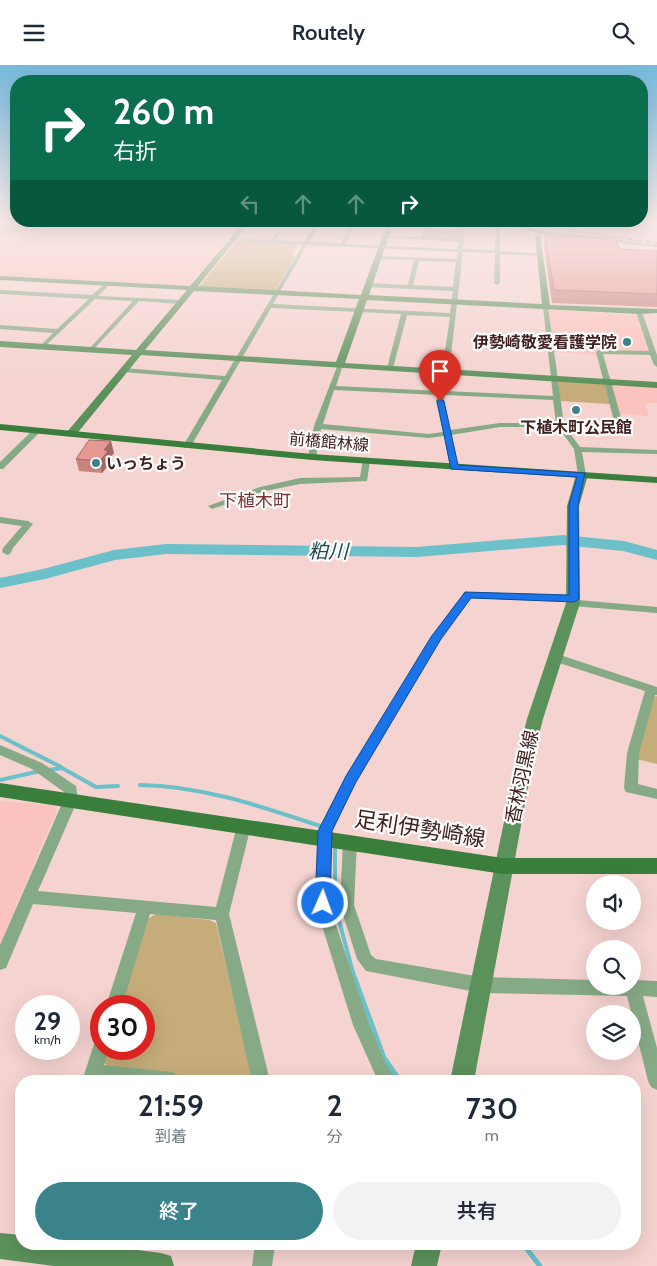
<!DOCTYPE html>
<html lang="ja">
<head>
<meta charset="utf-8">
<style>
	:root { --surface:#fff; --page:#f2f2f3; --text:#1f2937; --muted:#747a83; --accent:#3b838a }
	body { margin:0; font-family:Cabin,"Noto Sans JP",sans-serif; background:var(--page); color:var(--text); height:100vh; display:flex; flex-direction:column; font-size:19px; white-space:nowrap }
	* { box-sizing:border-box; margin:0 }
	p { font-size:16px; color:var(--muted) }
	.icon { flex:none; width:28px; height:28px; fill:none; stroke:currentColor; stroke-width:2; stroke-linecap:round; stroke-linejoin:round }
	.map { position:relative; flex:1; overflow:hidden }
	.panel { position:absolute; left:15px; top:1010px; width:626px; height:175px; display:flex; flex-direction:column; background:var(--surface); border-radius:20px; box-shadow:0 5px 20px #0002 }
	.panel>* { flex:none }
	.hud { position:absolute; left:10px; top:10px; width:638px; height:152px; border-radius:20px; box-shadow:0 5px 20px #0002; background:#0b6e4f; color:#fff; overflow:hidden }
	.controls { position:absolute; left:586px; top:810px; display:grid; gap:10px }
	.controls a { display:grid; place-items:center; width:55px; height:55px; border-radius:50%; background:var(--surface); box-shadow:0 5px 20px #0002; font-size:25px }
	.speed { position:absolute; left:15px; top:930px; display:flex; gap:10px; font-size:25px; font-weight:700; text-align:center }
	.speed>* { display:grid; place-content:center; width:65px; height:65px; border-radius:50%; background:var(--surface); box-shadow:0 5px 20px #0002; line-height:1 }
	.speed small { font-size:12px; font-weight:400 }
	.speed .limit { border:8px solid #d22; background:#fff; color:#111 }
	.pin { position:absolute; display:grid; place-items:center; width:42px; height:42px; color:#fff; margin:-51px -21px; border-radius:50% 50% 50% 0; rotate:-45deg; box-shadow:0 0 5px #0007 }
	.pin .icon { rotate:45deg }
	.me { position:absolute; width:55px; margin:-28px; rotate:2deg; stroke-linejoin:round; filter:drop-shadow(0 0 4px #0008) }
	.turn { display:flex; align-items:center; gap:18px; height:105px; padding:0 20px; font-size:22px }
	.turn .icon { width:65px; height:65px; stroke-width:2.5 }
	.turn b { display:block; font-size:35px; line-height:42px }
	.lanes { display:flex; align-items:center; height:48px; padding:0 20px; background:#0003; justify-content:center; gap:25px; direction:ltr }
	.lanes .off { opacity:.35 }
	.eta { display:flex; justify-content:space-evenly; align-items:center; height:85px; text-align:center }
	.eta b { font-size:30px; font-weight:600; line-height:35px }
	.button { display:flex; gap:10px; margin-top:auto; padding:10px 20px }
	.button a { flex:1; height:58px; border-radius:30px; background:var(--accent); color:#fff; font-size:20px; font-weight:600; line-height:58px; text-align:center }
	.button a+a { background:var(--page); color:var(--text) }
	header { display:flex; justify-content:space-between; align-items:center; height:65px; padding:0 20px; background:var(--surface); font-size:22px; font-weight:600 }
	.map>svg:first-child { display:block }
</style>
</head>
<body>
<header><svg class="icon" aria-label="menu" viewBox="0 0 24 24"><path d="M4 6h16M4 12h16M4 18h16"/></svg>Routely<svg class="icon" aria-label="search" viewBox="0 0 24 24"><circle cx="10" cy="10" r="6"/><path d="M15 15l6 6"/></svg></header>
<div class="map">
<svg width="657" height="1201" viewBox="0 0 657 1201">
	<rect width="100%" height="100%" fill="#f5d3d0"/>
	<g fill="#fac3be">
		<path d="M0 153H16V156H243L190 219 181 221 0 212Z"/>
		<path d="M549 245 638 250 650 287 601 285 597 286 598 290 554 287Z"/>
		<path d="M611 319 657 322V338H645L649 351 619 349Z"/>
		<path d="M0 736 54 740 57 745 0 879Z"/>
	</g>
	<g fill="#c5ac79">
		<path d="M0 159 28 160 10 172 0 171Z"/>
		<path d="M428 165 461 166 460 175 426 173Z"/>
		<path d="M236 176 301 179H302L297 180 292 190 295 192 275 226 205 223 200 221Z"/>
		<path d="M558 316 604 318 610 339 560 336Z"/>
		<path d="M657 631V699L636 694 653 632Z"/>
		<path d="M156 849 209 855 216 858 252 1010 248 1016H217L110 1004 104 997 109 984H144V941H121L148 854Z"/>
	</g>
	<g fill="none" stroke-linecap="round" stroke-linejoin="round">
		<path stroke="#6bc0c9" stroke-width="3" d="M0 671 2 672"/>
		<g stroke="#6bc0c9" stroke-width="4">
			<path d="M0 671 61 702"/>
			<path d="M48 705 62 703 96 722 118 721"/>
			<path d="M0 715 40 706"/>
			<path d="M140 720C204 721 263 742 323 762"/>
			<path d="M335 780V841L352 904"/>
		</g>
		<g stroke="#6bc0c9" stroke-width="5">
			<path d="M351 903 384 993 400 1016"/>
			<path d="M523 1179 540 1201"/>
		</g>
		<path fill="#6bc0c9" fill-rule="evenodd" d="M563 470 624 476 657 485V495L623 486 563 480 417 492 166 489 115 495 45 514 0 523V513L43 504 114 485 166 479 417 482Z"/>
		<g fill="#87aa86" fill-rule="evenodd">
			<path d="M284 156H288L275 175 341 178 352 156H356L346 179 458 184 459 177 383 172 385 171 421 172 425 156H429L426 173 459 174 462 156H466L463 184 495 185 496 157 500 156V186L543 189 540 191 500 189V218L497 220 494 218 495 188 463 187 449 307 446 326 553 331 543 242 548 241 564 360 580 382 657 385V389L582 387 586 410 582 413 578 410 574 384 558 362H500L451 370 458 402 454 404 450 402 444 371 429 373 321 364 316 392 309 394 308 392 314 361 338 299 343 300 336 321 439 326 450 252 407 250 393 303 390 305 387 303 401 249 271 243 191 381 184 383 183 381 222 315 123 307 120 305 123 303 225 311 303 180 230 175 232 174 271 175ZM307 180 458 187 457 194 376 191 378 194 414 195 408 220 368 218 365 220 368 222 453 226 450 248 273 239ZM419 196 456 197 453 222 413 220ZM334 325 438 330 436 336 443 367 429 369 323 359ZM445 330 553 335 556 358H500L450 365 444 336Z"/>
			<path d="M565 156H570L577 167H573Z"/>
			<path d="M603 156H607L609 159 605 160Z"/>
			<path d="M538 166 568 168 657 180V182L536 168Z"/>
			<path d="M107 217 110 219 98 231 181 235 184 237 181 239 139 236 91 287 88 285 89 284 133 236 95 234 42 284 39 282 53 268 0 264V260L57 264 89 234 0 229V225L92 230Z"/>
			<path d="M639 245 642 247 657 290V302L654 300 650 290 603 289 622 356 618 358 614 356 596 287 599 285 649 286 636 247Z"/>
			<path d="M34 364 41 366 3 404H0V397Z"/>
			<path d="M363 394 370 396 367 416 300 419 265 426 212 444 208 441 260 422 300 413 360 412Z"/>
			<path d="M0 452 28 456 33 459 13 483 10 489 7 490 2 487 3 483 22 461 0 458Z"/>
			<path d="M468 527 574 530 579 533 578 535 657 542V548L573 541 569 540 568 538 569 536 471 533 440 574 356 717 332 766 330 838 333 851 369 959 386 999 397 1016H378L353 960 319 851 316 838 318 766 346 711 431 572 464 528Z"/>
			<path d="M554 588 657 622V630H655L639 688 638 719 657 724V734L626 727 624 723 627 688 645 626 550 595 548 592Z"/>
			<path d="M0 680 42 698 76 721 78 734 38 826 216 842 237 761 239 757 244 755 249 757 251 761 229 849 270 1016H252L216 855 150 849 122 941H106L136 848 33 839 6 903 0 905V880L64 734V727L32 704 0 690Z"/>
			<path d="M350 771 355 773 357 777 354 840 371 890 376 894 481 912 595 915V921H632L633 915 657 916V932L643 931 657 983V1025L651 1022 648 1016 627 931 481 928 366 906 357 894 340 840 343 777 345 773Z"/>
			<path d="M101 974V984H109L104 1000 172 1007 178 1010 181 1016H82L95 976Z"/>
			<path d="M255 1179H275L272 1201H252Z"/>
		</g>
		<g fill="#5b915b" fill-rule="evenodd">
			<path d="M245 156H251L198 221 361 230 388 156H394L369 230 542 239 535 171 540 170 550 240 657 244V248L639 249 367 235 345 298 657 317V323L141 290 75 371H67V367L132 290 0 282V276L136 285 187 225 0 215V211L190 221ZM194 226 359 234 336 297 145 285Z"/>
			<path d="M315 156H321L308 179H304Z"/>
			<path d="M489 156H502L539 165 536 167Z"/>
			<path d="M582 407 588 410 579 441 580 538 543 654 534 690 474 1016H450L518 690 527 654 566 538 567 441 576 410Z"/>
			<path d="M0 1168 21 1170V1179H90L161 1188 171 1191 174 1201H54L0 1194Z"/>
			<path d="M416 1179H442L437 1201H411Z"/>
		</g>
		<g fill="#397e3b" fill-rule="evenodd">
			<path d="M0 359 312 389 657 412V418L312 395 0 365Z"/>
			<path d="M0 718 503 793H657V809H503L0 732Z"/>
		</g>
		<defs>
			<path id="rail" d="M508 156 657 178"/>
		</defs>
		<use href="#rail" stroke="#9d7c7a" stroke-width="2"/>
		<use href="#rail" stroke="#fdfdfd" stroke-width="1" stroke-dasharray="4.5" stroke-linecap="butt"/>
	</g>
	<g fill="#c7837e">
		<path d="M545 170 620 184 657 186V242L552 238 544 181Z"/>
		<path d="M114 388 109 394 110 398 102 408 79 406 76 394Z"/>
	</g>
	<path fill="#a26a66" d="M111 376 114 388 109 394 110 398 102 408 100 396 104 385Z"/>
	<g fill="#e79892" stroke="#a26a66">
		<path d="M545 170 615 173 620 184 657 186V229L554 225Z"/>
		<path d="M89 375 111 376 104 385 108 386 100 396 76 394Z"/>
	</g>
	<linearGradient id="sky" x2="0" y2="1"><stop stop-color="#76b9dc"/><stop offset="0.48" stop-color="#faebea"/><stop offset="1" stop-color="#faebea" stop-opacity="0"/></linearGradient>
	<rect width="657" height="321" fill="url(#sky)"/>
	<path fill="#1a73e8" stroke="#114b97" d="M440 334 444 336 458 400 585 408 578 440 579 534 574 537 471 533 441 574 356 717 332 766 330 838 328 842 323 844 318 842 315 838 318 766 346 711 431 572 465 527 569 530V440L577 412 451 404 437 336Z"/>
	<g fill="#3b838a" stroke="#fdfdfd" stroke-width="2">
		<circle cx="627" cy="277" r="5"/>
		<circle cx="576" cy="345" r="5"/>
		<circle cx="96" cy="398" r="5"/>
	</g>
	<g text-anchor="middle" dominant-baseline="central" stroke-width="4.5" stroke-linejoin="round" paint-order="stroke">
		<g font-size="16" font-weight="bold" fill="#412220" stroke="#fdfdfd" text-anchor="end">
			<text x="617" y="277">伊勢崎敬愛看護学院</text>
			<text x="576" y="362" text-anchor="middle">下植木町公民館</text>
			<text x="106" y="398" text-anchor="start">いっちょう</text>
		</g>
		<g font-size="16" fill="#412220" stroke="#fdfdfd">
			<text transform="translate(329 377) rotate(5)">前橋館林線</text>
		</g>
		<g font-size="18" fill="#793533" stroke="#fdfdfd">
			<text x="255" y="436">下植木町</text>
		</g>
		<g font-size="19" fill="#412220" stroke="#fdfdfd">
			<text transform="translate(522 712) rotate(-78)">香林羽黒線</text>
		</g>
		<g font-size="20" font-style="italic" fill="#224a4e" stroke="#fdfdfd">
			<text transform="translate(328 486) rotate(1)">粕川</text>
		</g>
		<g font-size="22" fill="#412220" stroke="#fdfdfd">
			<text transform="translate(420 764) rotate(9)">足利伊勢崎線</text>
		</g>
	</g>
</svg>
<div class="controls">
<a><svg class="icon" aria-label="sound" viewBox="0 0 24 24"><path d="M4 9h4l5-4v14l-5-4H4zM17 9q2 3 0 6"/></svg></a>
<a><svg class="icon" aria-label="search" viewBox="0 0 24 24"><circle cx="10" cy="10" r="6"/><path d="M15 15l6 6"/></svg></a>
<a><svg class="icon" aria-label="layers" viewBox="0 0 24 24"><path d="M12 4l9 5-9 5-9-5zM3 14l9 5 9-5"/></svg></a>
</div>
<div class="speed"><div>29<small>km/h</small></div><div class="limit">30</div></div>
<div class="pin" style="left:440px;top:336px;background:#d93025"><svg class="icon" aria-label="arrive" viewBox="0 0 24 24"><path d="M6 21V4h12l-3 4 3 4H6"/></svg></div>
<svg class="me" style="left:323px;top:838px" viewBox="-20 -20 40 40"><circle r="17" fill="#1a73e8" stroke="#fff" stroke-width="3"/><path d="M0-11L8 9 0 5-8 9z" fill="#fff"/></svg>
<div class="hud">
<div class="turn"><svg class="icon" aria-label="right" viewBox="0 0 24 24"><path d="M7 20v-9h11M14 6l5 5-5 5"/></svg><div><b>260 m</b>右折</div></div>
<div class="lanes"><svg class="icon off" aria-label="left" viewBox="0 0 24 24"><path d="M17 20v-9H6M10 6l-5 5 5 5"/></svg><svg class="icon off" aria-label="ahead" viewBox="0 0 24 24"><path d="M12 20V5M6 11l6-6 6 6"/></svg><svg class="icon off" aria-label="ahead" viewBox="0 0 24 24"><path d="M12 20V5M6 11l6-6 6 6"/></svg><svg class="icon" aria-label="right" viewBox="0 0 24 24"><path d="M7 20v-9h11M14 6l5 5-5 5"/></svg></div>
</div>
<section class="panel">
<div class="eta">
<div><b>21:59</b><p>到着</p></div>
<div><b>2</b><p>分</p></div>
<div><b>730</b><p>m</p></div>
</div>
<div class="button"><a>終了</a><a>共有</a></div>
</section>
</div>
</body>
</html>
